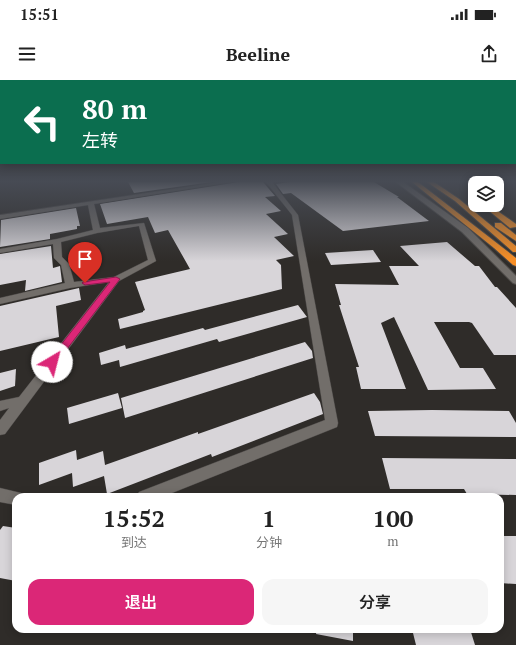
<!DOCTYPE html>
<html lang="zh">
<head>
<meta charset="utf-8">
<style>
	:root { --surface:#fff; --page:#f6f6f6; --text:#222; --muted:#767676; --accent:#db2777 }
	body { margin:0; font-family:"PT Serif","Noto Sans SC",serif; background:var(--page); color:var(--text); height:100vh; display:flex; flex-direction:column; font-size:15px; white-space:nowrap }
	* { box-sizing:border-box; margin:0 }
	p { font-size:13px; color:var(--muted) }
	.icon { flex:none; width:22px; height:22px; fill:none; stroke:currentColor; stroke-width:2; stroke-linecap:round; stroke-linejoin:round }
	.map { position:relative; flex:1; overflow:hidden }
	.drawer { position:absolute; left:12px; top:413px; width:492px; height:140px; display:flex; flex-direction:column; background:var(--surface); border-radius:12px; box-shadow:0 2px 10px #0003 }
	.drawer>* { flex:none }
	.top-card { position:absolute; left:0px; top:0px; width:516px; height:84px; box-shadow:0 2px 10px #0003; background:#0b6e4f; color:#fff; overflow:hidden }
	.controls { position:absolute; left:468px; top:96px; display:grid; gap:8px }
	.controls a { display:grid; place-items:center; width:36px; height:36px; border-radius:8px; background:var(--surface); box-shadow:0 2px 10px #0003; font-size:20px }
	.pin { position:absolute; display:grid; place-items:center; width:34px; height:34px; color:#fff; margin:-41px -17px; border-radius:50% 50% 50% 0; rotate:-45deg; box-shadow:0 0 4px #0007 }
	.pin .icon { rotate:45deg }
	.me { position:absolute; width:44px; margin:-22px; rotate:37deg; stroke-linejoin:round; filter:drop-shadow(0 0 3px #0008) }
	.turn { display:flex; align-items:center; gap:14px; height:84px; padding:0 16px; font-size:18px }
	.turn .icon { width:52px; height:52px; stroke-width:2.5 }
	.turn b { display:block; font-size:28px; line-height:34px }
	.eta { display:flex; justify-content:space-evenly; align-items:center; height:68px; text-align:center }
	.eta b { font-size:24px; font-weight:600; line-height:28px }
	.cta { display:flex; gap:8px; margin-top:auto; padding:8px 16px }
	.cta a { flex:1; height:46px; border-radius:12px; background:var(--accent); color:#fff; font-size:16px; font-weight:600; line-height:46px; text-align:center }
	.cta a+a { background:var(--page); color:var(--text) }
	.status { display:flex; justify-content:space-between; align-items:center; height:28px; padding:0 20px; background:var(--surface); direction:ltr }
	.status svg { height:11px; fill:currentColor }
	header { display:flex; justify-content:space-between; align-items:center; height:52px; padding:0 16px; background:var(--surface); font-size:18px; font-weight:600 }
	.map>svg:first-child { display:block }
</style>
</head>
<body>
<div class="status"><b>15:51</b><svg viewBox="0 0 49 12"><path d="M0 12V9h3v3zM5 12V6h3v6zM10 12V3h3v9zM15 12V0h3v12zM26 1h20v11H26zM47 4h2v5h-2z"/></svg></div>
<header><svg class="icon" aria-label="menu" viewBox="0 0 24 24"><path d="M4 6h16M4 12h16M4 18h16"/></svg>Beeline<svg class="icon" aria-label="share" viewBox="0 0 24 24"><path d="M12 15V3M7 8l5-5 5 5M5 13v7h14v-7"/></svg></header>
<div class="map">
<svg width="516" height="565" viewBox="0 0 516 565">
	<rect width="100%" height="100%" fill="#2f2c29"/>
	<g fill="#d8d5d9">
		<path d="M128 102H212L134 113Z"/>
		<path d="M239 102H263L275 116 265 117 281 131 266 134 288 154 274 157 294 176 276 180 281 185 282 209 120 249 118 239 143 232V231L145 230 135 202 190 189 168 150 155 153 148 137 107 144 100 124Z"/>
		<path d="M290 102H374L399 117H397L429 141 343 151 291 113 283 114 276 104Z"/>
		<path d="M76 128 80 146H77V149L50 154V159L0 167 1 140Z"/>
		<path d="M447 162 475 186H479L495 207H497L516 228V275H494L472 243 469 242H434L460 288H483L496 309 428 310 394 237 381 243 406 309H361L356 287H359L339 225H341L335 204 399 205 389 186H419L400 166Z"/>
		<path d="M51 166 53 188 60 186 62 202 25 211 26 200 0 205V174Z"/>
		<path d="M373 170 381 182 331 185 325 173Z"/>
		<path d="M79 208 81 220 56 226 59 257 0 271V226Z"/>
		<path d="M298 225 307 237 219 262 217 259 120 287 119 280 101 285 99 273 125 265 126 269 203 248 205 250Z"/>
		<path d="M305 262 312 271 313 278 125 338 121 318Z"/>
		<path d="M16 289 15 306 0 311V293Z"/>
		<path d="M118 313 122 328 69 344 67 328Z"/>
		<path d="M314 313 320 322 323 334 212 377 211 374 107 414 104 396 73 407 72 393 39 405V383L76 370 77 380 103 371 105 385 198 352V354Z"/>
		<path d="M432 330 509 331 516 343V357L375 356 368 331Z"/>
		<path d="M382 378 516 379V415L467 414 464 409H390Z"/>
		<path d="M3 446 16 448V501L0 498V450Z"/>
		<path d="M500 456H516V504L500 503Z"/>
		<path d="M317 549H353V561L316 554Z"/>
		<path d="M412 549H470L475 565H416Z"/>
	</g>
	<g fill="none" stroke-linecap="round" stroke-linejoin="round">
		<defs>
			<g id="street">
				<path d="M220 102H232L94 124 100 148 144 143 156 181 119 201 5 354 0 355V340L9 328 0 331V321L19 317 109 202 70 208 0 224V218L65 203 61 185 54 178 53 164 0 173V169L57 159 93 150 88 125 0 139V135ZM139 146 148 180 114 197 74 202 69 184 62 177 61 162 97 153Z"/>
				<path d="M266 102H272L298 135 338 343 337 347 162 417H136L139 412 325 340 292 135Z"/>
				<path d="M0 408 21 413 23 417H16V425L0 422Z"/>
			</g>
			<path id="secondary" d="M396 102H403L468 148 516 196V204L513 203 462 152Z"/>
			<g id="highway">
				<path d="M412 102H418L516 178V186L513 185 494 168Z"/>
				<path d="M427 102H434L459 119 516 166V172H513L455 121Z"/>
				<path d="M475 107V117L472 115V109Z"/>
				<path d="M482 125H489L516 144V147L510 148Z"/>
				<path d="M495 143H501L516 155V161L495 147Z"/>
			</g>
		</defs>
		<use href="#street" stroke="#4a4745" stroke-width="1"/>
		<use href="#secondary" stroke="#4a4745" stroke-width="2"/>
		<use href="#highway" stroke="#4a4745" stroke-width="2"/>
		<use href="#street" fill="#726e6a" fill-rule="evenodd"/>
		<use href="#secondary" fill="#726e6a" fill-rule="evenodd"/>
		<use href="#highway" fill="#f88f26" fill-rule="evenodd"/>
	</g>
	<linearGradient id="sky" x2="0" y2="1"><stop stop-color="#1a1817"/><stop offset="0.56" stop-color="#474b54"/><stop offset="1" stop-color="#474b54" stop-opacity="0"/></linearGradient>
	<rect width="516" height="181" fill="url(#sky)"/>
	<path fill="#db2777" stroke="#8e194d" d="M116 197 120 199 55 285H49L47 282 49 280 110 202 85 205 82 203 83 202Z"/>
</svg>
<div class="controls">
<a><svg class="icon" aria-label="layers" viewBox="0 0 24 24"><path d="M12 4l9 5-9 5-9-5zM3 14l9 5 9-5"/></svg></a>
</div>
<div class="pin" style="left:85px;top:203px;background:#d93025"><svg class="icon" aria-label="arrive" viewBox="0 0 24 24"><path d="M6 21V4h12l-3 4 3 4H6"/></svg></div>
<svg class="me" style="left:52px;top:282px" viewBox="-20 -20 40 40"><circle r="19" fill="#fff"/><path d="M0-13L10 11 0 6-10 11z" fill="#db2777"/></svg>
<div class="top-card">
<div class="turn"><svg class="icon" aria-label="left" viewBox="0 0 24 24"><path d="M17 20v-9H6M10 6l-5 5 5 5"/></svg><div><b>80 m</b>左转</div></div>
</div>
<section class="drawer">
<div class="eta">
<div><b>15:52</b><p>到达</p></div>
<div><b>1</b><p>分钟</p></div>
<div><b>100</b><p>m</p></div>
</div>
<div class="cta"><a>退出</a><a>分享</a></div>
</section>
</div>
</body>
</html>
